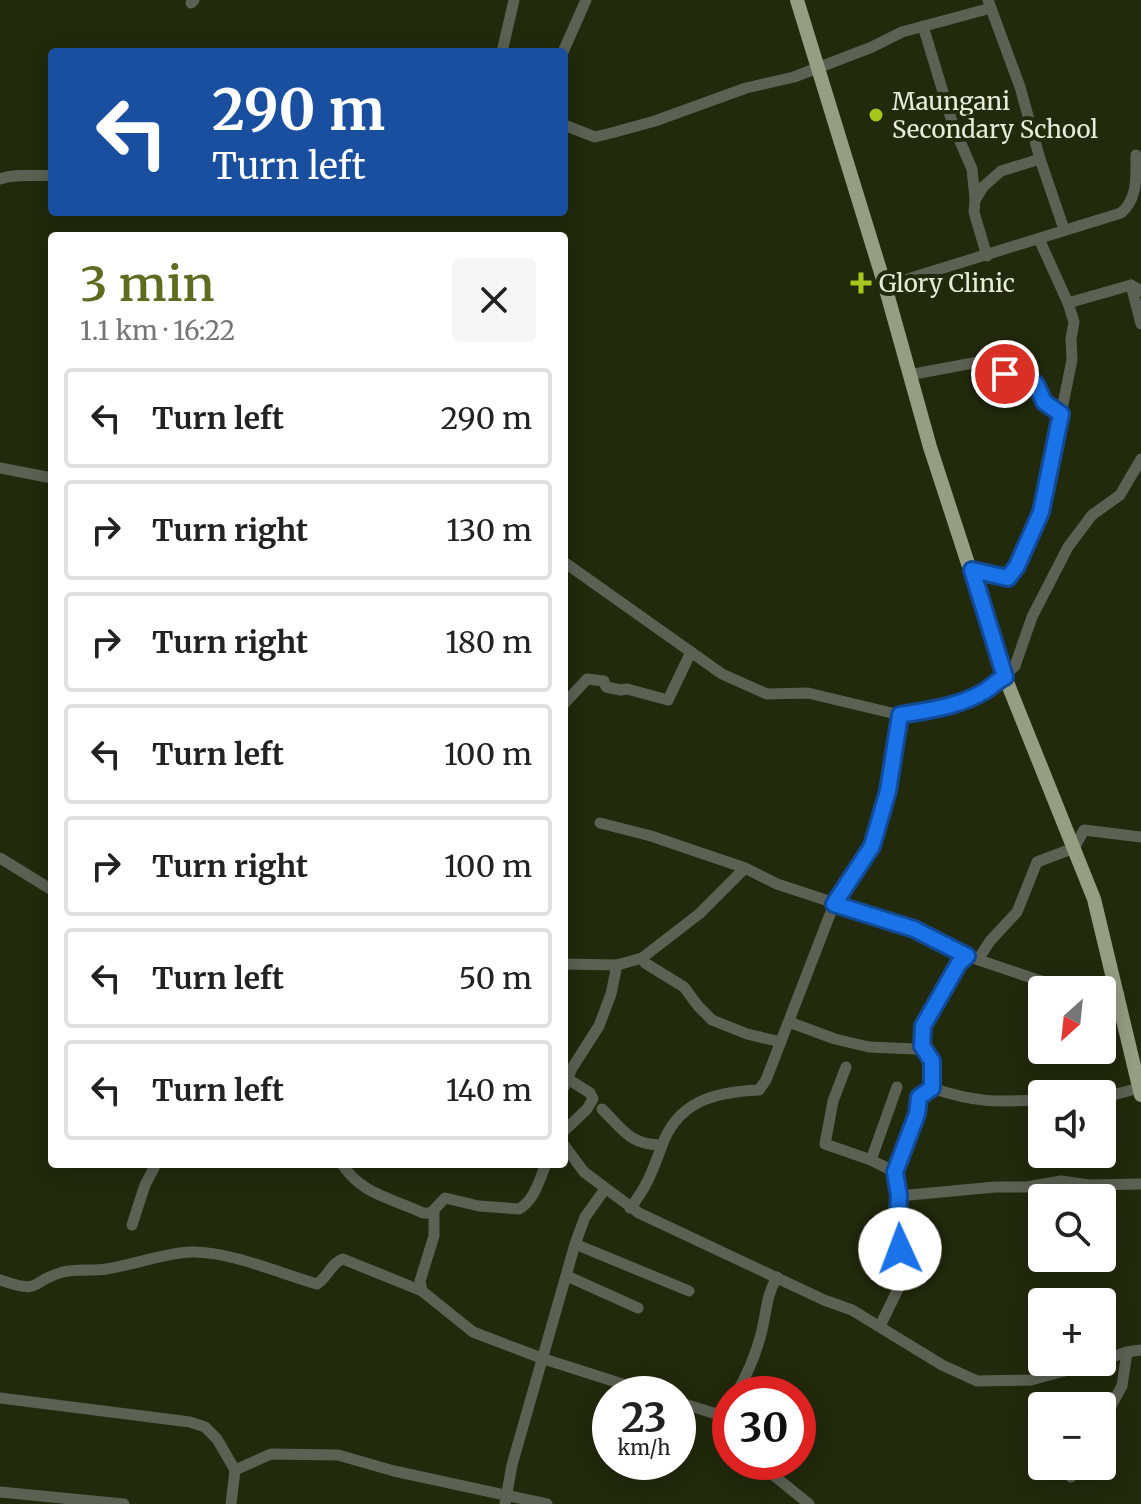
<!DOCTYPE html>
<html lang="en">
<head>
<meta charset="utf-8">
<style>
	:root { --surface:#fff; --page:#f6f6f6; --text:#222; --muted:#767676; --line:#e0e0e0; --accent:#5e6c20 }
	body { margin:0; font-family:Merriweather,serif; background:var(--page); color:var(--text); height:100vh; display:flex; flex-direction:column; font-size:30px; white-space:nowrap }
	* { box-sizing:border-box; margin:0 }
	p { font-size:26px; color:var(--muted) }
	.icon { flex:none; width:44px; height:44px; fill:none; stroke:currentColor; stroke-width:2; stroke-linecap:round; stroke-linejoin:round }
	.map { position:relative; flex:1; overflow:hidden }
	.panel { position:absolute; left:48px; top:232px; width:520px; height:936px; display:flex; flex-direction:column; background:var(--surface); border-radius:8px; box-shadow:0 4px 20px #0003 }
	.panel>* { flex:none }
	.top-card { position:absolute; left:48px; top:48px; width:520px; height:168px; border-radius:8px; box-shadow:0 4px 20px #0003; background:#1a4fa0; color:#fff; overflow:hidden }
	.needle { width:52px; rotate:207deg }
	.controls { position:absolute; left:1028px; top:976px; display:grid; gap:16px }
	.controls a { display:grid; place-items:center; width:88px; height:88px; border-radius:8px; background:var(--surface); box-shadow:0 4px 20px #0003; font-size:40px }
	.speed { position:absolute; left:592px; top:1376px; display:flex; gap:16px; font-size:40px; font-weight:700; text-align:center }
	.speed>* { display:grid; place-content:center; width:104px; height:104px; border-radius:50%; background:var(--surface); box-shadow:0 4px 20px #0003; line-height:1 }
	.speed small { font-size:20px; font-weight:400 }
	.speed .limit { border:12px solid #d22; background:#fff; color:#111 }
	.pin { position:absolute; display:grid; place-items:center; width:68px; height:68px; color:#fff; margin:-34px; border:4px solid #fff; border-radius:50%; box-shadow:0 2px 8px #0007 }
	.me { position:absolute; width:88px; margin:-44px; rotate:358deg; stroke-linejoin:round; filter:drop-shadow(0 0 6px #0008) }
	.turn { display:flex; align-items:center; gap:28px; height:168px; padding:0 32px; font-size:36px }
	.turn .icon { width:104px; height:104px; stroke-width:2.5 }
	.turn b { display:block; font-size:56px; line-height:68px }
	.round { display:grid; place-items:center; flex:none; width:84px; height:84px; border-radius:8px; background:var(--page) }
	.headline { display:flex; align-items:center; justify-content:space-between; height:136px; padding:0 32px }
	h1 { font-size:48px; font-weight:600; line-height:60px; color:var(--accent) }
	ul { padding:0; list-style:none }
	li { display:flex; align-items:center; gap:24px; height:100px; margin:0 16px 12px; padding:0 16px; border:4px solid var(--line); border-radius:8px }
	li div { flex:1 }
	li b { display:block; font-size:30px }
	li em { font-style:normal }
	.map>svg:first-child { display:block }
</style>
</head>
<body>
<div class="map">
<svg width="1141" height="1504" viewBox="0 0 1141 1504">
	<rect width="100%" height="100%" fill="#22290c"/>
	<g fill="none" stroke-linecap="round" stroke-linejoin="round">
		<g stroke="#5d6154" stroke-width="11">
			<path d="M191 3 194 0"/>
			<path d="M923 26 953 125 972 169 975 199"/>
			<path d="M502 52 514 0"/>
			<path d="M563 52 586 0"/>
			<path d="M564 125 595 137 615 132 655 121 746 88 794 77 872 47 902 32 991 8"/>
			<path d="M1040 159 1064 229"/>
			<path d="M0 179C17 173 34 177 52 175"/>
			<path d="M1039 239 1068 303 1131 285 1141 291"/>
			<path d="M987 256 974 212 975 200 983 187 1001 171 1040 159 1020 87 988 0"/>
			<path d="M1131 285 1141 324"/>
			<path d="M885 286 1121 213C1138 199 1136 176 1136 155"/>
			<path d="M909 375 978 362 1016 379 1036 384 1044 402 1061 414"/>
			<path d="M0 468 52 478"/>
			<path d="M564 562 722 674 767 694 808 693 900 715 952 706 987 690 1015 666 1032 617 1068 547 1092 515 1120 495 1141 459"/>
			<path d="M972 570H981L1008 578 1017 566 1041 512 1072 360 1071 339 1074 322 1068 303"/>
			<path d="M564 704 587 679 604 681 606 687 621 690 627 689 668 700 691 652"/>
			<path d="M600 823 651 836 745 868 777 884 914 929 967 956 1035 979 1076 990"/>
			<path d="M0 858 52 890"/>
			<path d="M642 958 699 914 745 868"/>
			<path d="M979 958 990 941 1017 912 1037 862 1074 848 1084 830 1141 837"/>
			<path d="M564 964 617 965 642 958 645 963 684 987 698 1006 712 1020 747 1034 781 1042"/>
			<path d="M1102 994H1119"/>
			<path d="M789 1022 835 1039 869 1047 915 1049 922 1046 923 1026 959 963 967 956"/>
			<path d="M922 1046 932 1061V1088C976 1103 997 1102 1042 1100"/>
			<path d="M846 1067 833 1101 825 1144 871 1160"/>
			<path d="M564 1087 572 1068 599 1026 611 994 617 965"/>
			<path d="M1102 1098 1139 1088"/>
			<path d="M602 1109C623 1130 630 1145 662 1145"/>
			<path d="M564 1131 587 1109 593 1099 590 1093 568 1079"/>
			<path d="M564 1145 584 1172 639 1213 824 1300 852 1310 942 1365 977 1381 1031 1380 1098 1362"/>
			<path d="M342 1164C362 1195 392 1198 423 1213H431L445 1198 479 1206 519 1209C535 1200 539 1180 546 1164"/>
			<path d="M895 1172 917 1114 919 1097 932 1088"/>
			<path d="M899 1196 995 1187H1027L1061 1181 1089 1185 1141 1184"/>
			<path d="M630 1208C646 1189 653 1170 661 1148 677 1101 714 1092 759 1090L766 1080 834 904 872 846 888 791 900 715"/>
			<path d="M434 1211V1236L420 1281 422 1291 473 1332 544 1359 654 1394"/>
			<path d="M132 1225 145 1185 156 1164"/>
			<path d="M575 1244 689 1291"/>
			<path d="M567 1276 638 1308"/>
			<path d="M0 1280C44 1295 27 1282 63 1272 76 1269 92 1271 106 1269 134 1265 163 1253 191 1252 229 1251 279 1273 317 1284 328 1277 331 1263 343 1259L422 1291"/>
			<path d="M880 1326 900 1285 903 1271 897 1227 899 1196 895 1172 871 1160 897 1087"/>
			<path d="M1102 1360 1127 1352 1141 1350"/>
			<path d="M736 1394C747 1375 756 1354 761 1334 767 1312 765 1298 777 1277"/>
			<path d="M0 1398 190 1422 205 1427 217 1439 235 1470 231 1504"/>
			<path d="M678 1402 713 1413H725L730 1419"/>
			<path d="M1102 1422 1122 1386 1127 1352"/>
			<path d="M757 1462 809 1504"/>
			<path d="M235 1470 271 1454 338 1455 394 1471 547 1504"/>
			<path d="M1071 1477 1078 1466"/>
			<path d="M0 1492 124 1504"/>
			<path d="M505 1504 512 1465 575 1244 585 1217 605 1189"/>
		</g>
		<path stroke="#959d82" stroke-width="14" d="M797 0 885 286 930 447 1005 677 1094 899 1141 1095"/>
	</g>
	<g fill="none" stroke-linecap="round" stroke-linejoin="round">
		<defs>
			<path id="route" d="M900 1249 897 1227 899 1196 895 1172 917 1114 919 1097 932 1088V1061L922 1046 923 1026 959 963 967 956 914 929 834 904 872 846 888 791 900 715C929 710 958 707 985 691 992 687 996 681 1005 677L972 570 1008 578 1017 566 1041 512 1061 414 1044 402 1036 384 1005 374"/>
		</defs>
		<use href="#route" stroke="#114b97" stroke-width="20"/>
		<use href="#route" stroke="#1a73e8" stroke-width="14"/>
	</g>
	<g fill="#a7c71e" stroke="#22290c" stroke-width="3">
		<circle cx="876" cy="115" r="8"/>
		<path d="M857 271h8v8h8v8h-8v8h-8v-8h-8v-8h8z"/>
	</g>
	<g text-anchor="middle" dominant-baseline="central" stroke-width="8" stroke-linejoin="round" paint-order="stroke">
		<g font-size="24" fill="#e7eddb" stroke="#22290c" text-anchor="start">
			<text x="892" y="101">Maungani<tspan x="892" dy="28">Secondary School</tspan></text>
			<text x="879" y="283">Glory Clinic</text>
		</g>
	</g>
</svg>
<div class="controls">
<a><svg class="needle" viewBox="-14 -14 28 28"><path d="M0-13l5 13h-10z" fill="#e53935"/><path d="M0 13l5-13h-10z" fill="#767676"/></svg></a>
<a><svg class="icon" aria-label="sound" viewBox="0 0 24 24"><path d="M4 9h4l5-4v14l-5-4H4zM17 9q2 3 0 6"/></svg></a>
<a><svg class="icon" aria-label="search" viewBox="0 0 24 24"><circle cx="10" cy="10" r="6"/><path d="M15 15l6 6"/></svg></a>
<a>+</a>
<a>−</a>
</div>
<div class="speed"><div>23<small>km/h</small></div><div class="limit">30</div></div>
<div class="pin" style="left:1005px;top:374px;background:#d93025"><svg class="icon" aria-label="arrive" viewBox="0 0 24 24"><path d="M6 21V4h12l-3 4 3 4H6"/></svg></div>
<svg class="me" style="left:900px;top:1249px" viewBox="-20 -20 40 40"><circle r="19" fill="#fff"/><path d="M0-13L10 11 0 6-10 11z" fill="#1a73e8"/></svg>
<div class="top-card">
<div class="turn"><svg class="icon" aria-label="left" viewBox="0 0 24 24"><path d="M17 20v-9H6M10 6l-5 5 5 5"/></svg><div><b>290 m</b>Turn left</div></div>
</div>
<section class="panel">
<div class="headline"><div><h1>3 min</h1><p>1.1 km · 16:22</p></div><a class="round"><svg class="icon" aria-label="close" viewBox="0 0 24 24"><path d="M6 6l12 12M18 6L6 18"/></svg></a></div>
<ul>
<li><svg class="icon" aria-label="left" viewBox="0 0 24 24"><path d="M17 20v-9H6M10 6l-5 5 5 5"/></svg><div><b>Turn left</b></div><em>290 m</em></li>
<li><svg class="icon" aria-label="right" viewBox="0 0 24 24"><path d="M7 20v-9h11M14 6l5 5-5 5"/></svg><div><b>Turn right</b></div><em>130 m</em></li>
<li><svg class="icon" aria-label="right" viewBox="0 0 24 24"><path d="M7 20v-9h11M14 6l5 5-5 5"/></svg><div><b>Turn right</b></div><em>180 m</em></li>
<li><svg class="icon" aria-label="left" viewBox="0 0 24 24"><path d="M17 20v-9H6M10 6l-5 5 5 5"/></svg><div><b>Turn left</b></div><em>100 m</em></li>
<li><svg class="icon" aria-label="right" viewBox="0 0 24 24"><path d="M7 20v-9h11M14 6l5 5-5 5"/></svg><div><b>Turn right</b></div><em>100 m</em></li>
<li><svg class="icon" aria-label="left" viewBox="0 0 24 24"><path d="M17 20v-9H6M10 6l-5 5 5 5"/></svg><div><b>Turn left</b></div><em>50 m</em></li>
<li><svg class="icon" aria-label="left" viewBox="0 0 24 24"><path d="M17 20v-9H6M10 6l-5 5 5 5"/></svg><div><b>Turn left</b></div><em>140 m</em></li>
</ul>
</section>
</div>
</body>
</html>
